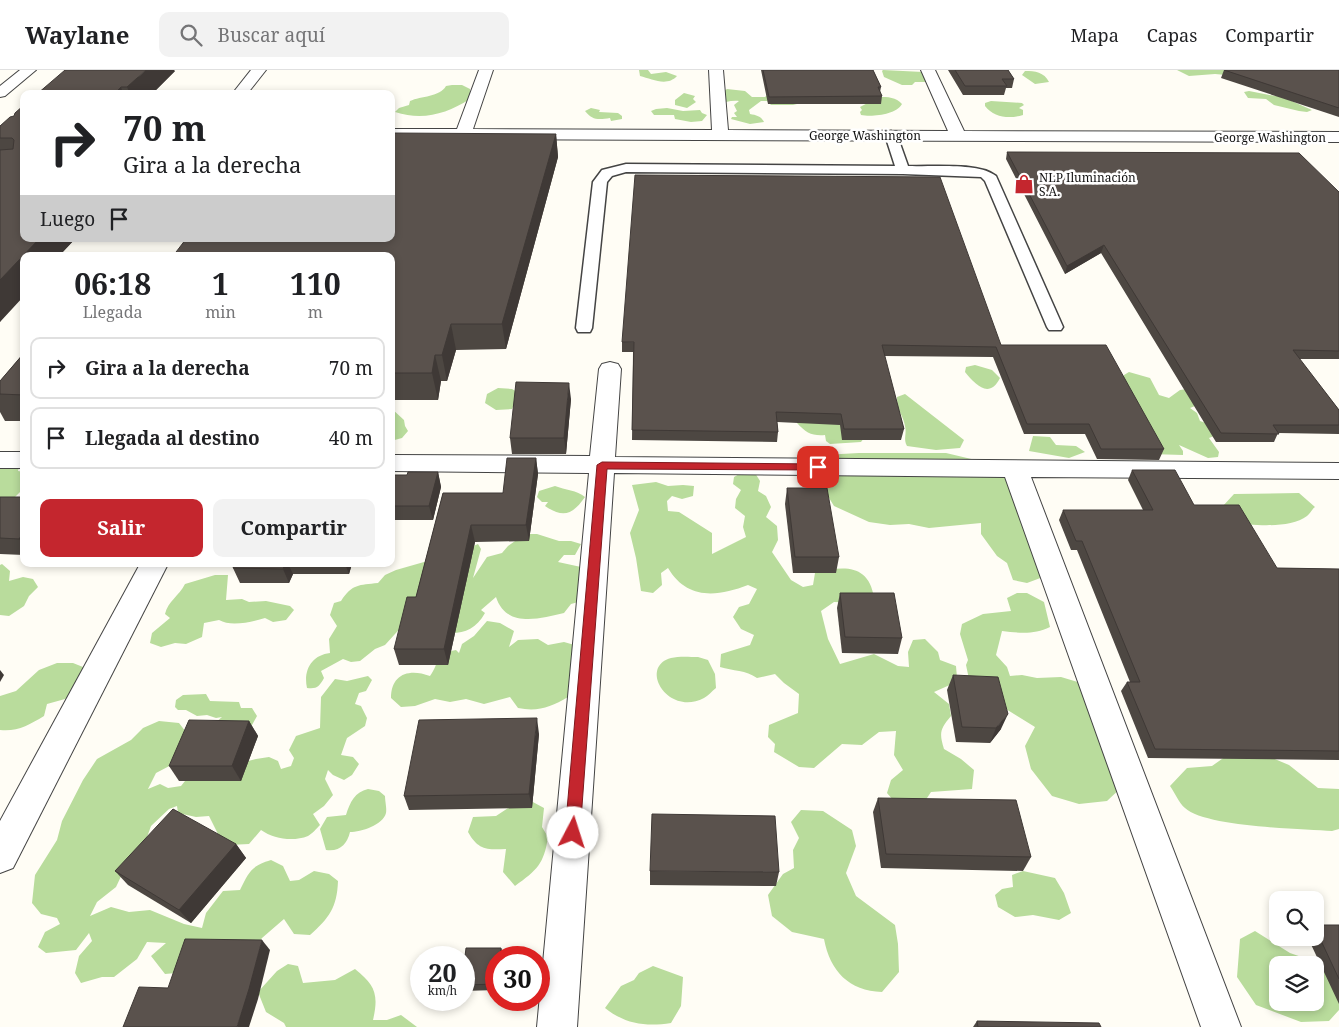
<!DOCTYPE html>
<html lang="es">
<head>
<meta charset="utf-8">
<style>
	:root { --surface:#fff; --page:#f2f2f2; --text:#202124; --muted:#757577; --line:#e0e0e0; --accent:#c4262e }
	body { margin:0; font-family:"Noto Serif",serif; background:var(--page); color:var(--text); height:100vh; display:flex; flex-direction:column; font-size:19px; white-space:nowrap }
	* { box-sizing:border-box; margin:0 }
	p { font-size:16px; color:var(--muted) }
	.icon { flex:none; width:28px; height:28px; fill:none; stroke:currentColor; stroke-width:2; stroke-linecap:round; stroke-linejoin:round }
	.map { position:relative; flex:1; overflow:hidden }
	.details { position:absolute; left:20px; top:182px; width:375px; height:315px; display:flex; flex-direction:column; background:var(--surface); border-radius:10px; box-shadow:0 2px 8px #0003 }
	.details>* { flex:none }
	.hud { position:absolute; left:20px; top:20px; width:375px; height:152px; border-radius:10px; box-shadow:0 2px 8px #0003; background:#fff; color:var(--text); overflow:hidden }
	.tools { position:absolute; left:1269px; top:821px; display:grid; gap:10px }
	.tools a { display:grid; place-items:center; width:55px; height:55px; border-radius:10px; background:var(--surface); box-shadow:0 2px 8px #0003; font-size:25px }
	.speed { position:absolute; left:410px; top:876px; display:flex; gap:10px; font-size:25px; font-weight:700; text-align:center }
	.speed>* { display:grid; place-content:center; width:65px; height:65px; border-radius:50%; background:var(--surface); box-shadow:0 2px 8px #0003; line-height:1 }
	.speed small { font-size:12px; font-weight:400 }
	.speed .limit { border:8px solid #d22; background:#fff; color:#111 }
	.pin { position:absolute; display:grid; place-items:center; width:42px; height:42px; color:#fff; margin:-21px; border-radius:10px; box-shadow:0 2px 8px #0006 }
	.me { position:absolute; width:55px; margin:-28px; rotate:5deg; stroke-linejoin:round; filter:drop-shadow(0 0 4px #0008) }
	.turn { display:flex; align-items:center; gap:18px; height:105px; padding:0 20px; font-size:22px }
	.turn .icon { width:65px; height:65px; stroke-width:2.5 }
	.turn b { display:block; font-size:35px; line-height:42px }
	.then { display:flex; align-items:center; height:48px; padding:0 20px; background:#0003; gap:10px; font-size:19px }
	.eta { display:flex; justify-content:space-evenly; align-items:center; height:85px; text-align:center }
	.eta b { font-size:30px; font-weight:700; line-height:35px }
	.action { display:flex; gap:10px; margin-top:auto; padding:10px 20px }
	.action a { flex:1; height:58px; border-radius:10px; background:var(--accent); color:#fff; font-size:20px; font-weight:700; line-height:58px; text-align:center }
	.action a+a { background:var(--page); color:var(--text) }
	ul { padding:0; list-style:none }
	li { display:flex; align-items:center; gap:15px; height:62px; margin:0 10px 8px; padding:0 10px; border:2px solid var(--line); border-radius:10px }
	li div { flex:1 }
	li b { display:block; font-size:19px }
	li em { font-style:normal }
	header { display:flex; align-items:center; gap:30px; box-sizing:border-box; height:70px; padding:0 25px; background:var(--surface); border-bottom:1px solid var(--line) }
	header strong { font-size:24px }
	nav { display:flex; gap:28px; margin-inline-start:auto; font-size:18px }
	.search { width:350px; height:45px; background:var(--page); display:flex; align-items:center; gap:12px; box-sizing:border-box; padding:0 18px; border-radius:10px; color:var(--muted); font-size:19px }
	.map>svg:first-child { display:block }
</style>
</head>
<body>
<header>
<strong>Waylane</strong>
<div class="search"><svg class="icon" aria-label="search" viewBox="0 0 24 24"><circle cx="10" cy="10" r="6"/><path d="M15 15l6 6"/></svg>Buscar aquí</div>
<nav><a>Mapa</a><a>Capas</a><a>Compartir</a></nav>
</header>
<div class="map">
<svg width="1339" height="957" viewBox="0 0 1339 957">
	<rect width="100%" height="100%" fill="#fffdf5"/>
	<g fill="#b9dc9c" fill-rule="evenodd">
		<path d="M639 0H648L651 4 666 2 677 6C667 17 652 9 640 6Z"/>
		<path d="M883 0 923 2 931 12H915L912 15H902L884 7 882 1Z"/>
		<path d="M1177 0H1245L1237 6 1215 4 1189 6Z"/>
		<path d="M1025 1C1035 1 1044 2 1049 12L1035 14 1022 5Z"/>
		<path d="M452 15H462L470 19V29C446 44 423 51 395 42L399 38 409 35 410 31C421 26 440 27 446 16Z"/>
		<path d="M727 19 745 21 752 27H765L768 24 801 33 793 35H771L767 31H761L749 40 750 44C756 45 761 46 764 52L750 54 731 49 732 47H737L734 43 737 41 734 35 739 31C730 30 722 34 712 33L710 31Z"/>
		<path d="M1249 21 1275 26 1278 25 1312 40 1307 42 1299 41 1274 35 1266 29 1248 28 1244 22Z"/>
		<path d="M684 23 695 26 693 29 696 32 687 38 675 35V30Z"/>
		<path d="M879 27C888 27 896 27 902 34 896 45 872 47 861 45L860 42 862 40 860 37Z"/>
		<path d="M991 31 1022 33 1024 35 1019 38 1023 40V45C1010 49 994 48 985 36V33Z"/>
		<path d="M591 38 600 40 599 42 618 43 622 46V49L611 51 610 48C598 50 592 50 585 41Z"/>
		<path d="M667 38 683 41 700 40 702 43 707 45 702 51 691 52 675 49 674 45H654L651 41 656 39Z"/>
		<path d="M975 295 992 300 1000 308C989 330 975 314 965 302L966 297Z"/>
		<path d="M1129 302 1150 308 1159 325 1169 328 1180 320 1187 319 1195 336 1190 338 1197 343 1200 351 1209 354 1214 366 1209 368 1219 382 1218 387 1208 388 1179 375 1183 381V385L1150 384 1123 310 1124 305Z"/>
		<path d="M498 318 512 319 519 323 512 339 496 340 485 333 487 324Z"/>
		<path d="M905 324 964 370 960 378 936 380 907 376C903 369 907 364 905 356 903 344 897 342 897 327Z"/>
		<path d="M391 338 404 350 405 356 408 361 402 368 391 371Z"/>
		<path d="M799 349 835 352 864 368 861 372 830 374 826 371 825 365C812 366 806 363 797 353Z"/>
		<path d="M1033 366 1050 367 1056 375 1076 376 1085 382 1069 388 1029 381Z"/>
		<path d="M859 383H946L984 392 1020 413 1043 507 1027 513 1013 510 1007 493 997 486 981 464V453L929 458 909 454 890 455 869 452 834 436 826 423 813 415 807 401 823 385Z"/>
		<path d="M19 397 18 401 24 402V418L11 431 0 437V398Z"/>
		<path d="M743 402 755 403 760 411 758 421 766 426 771 437 766 447 777 456 778 470 772 482 791 510 803 517 813 515 815 503C842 496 869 493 874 528L858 533 834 532 821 541 828 569 840 594 874 584 898 596 909 597 908 582 913 570 925 569 938 582 940 590 956 596 957 608 952 614 934 622 949 634 951 646C940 659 939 663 944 679L961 689 974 700 972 719 931 722 925 731 893 730 887 723 891 710 903 700 894 685 896 661 879 662 862 675 842 674 814 698 799 697 774 682 775 674 768 667 769 655 798 643 799 624 784 613 775 604 757 608C746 600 733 601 720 597L721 584 750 575 754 565 741 559 733 547 739 537 749 534 757 519 748 515C717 527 687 530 668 498L661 503 662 515 653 523 641 521 636 488 630 463 639 440 632 415 656 412 668 416 683 415 694 416 693 426 682 429 672 426 667 431 668 441 679 442 712 463V484L746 467 743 457 745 446 735 438 736 429 741 420 733 414 734 407Z"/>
		<path d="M555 416C565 420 577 420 585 427 573 444 564 449 545 436L548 432H542L537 427 539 421Z"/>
		<path d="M1299 423 1315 437C1312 439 1310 444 1307 446 1290 459 1253 455 1233 453L1222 437 1234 424Z"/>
		<path d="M525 464H537L559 471H571L581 474 575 485H564L558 492 581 497 582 531 571 534 564 543C539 549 506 558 496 527L481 540 485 543C467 576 434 560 405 553L385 575 375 579 360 591 351 592 343 589 321 601 324 608C319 617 317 619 307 618 303 600 312 585 330 583L329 569 337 556 330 545 334 533 341 531C352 514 359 515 378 513L385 505 396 500 424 492 441 491 478 474 481 479 473 508 487 487 502 483 508 476Z"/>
		<path d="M2 494 10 501 9 511 23 507 33 509 38 517 29 526 24 536 9 546 0 545V495Z"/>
		<path d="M215 505H228L226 530 242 529 249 532 266 531 290 536 294 540 286 550 273 552 265 548C251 552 231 557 219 550L204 553 202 567 186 574 175 573 161 577 150 573 152 563 170 548 165 544C168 531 179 526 185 514Z"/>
		<path d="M1017 523H1027L1044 532 1050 557C1034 565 1019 563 1002 561L996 585 1007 597 1010 606 1022 605 1037 608 1061 607 1081 613 1124 715 1107 731 1079 734 1052 726 1031 699 1025 676 1035 657 1006 639 969 609 966 595 968 590 960 564 962 554 983 544 1011 541 1007 528Z"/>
		<path d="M487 551 500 553 514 561 509 577 518 570 538 569 548 575 564 572 578 576 568 627C551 637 538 642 518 638L510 627 484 634 466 629 450 632 435 629 415 636 401 637 391 628C391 604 409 598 430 606 440 592 435 583 456 580L459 583 462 574 474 566Z"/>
		<path d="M698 587 708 590 715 604 716 618C712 621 708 626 704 628 668 647 638 597 671 588 679 586 690 587 698 587Z"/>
		<path d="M57 593H73L88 599 83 617 65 629 47 634 44 646C29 655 17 662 0 660V626L16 621 39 600Z"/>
		<path d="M368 606 372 610 366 621 359 623 355 634 361 636 367 648 365 656 347 668 341 685 353 687 359 694 352 705 344 710 333 705 328 700 325 709 333 725 324 736 313 744 320 755C317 758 312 764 308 766 293 772 274 769 261 760L249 774 229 775 219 766 209 746 196 747 178 743 177 736 169 739 151 756 146 770 124 800 116 817 97 832 90 846 111 837 129 842 150 840 184 854 202 858 206 843 223 821 240 820C249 802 251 796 271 790L283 796 290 811 299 810 314 801 329 804 338 811C337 838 329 848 310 865L294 864 284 849 262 868 246 887 176 903 165 904 151 886 166 873 147 872 137 889 114 907H102L81 913 75 903 79 886 92 871 89 863 76 880 46 883 38 877 45 862 60 854 57 848 41 844 32 833 35 805 57 770 62 751 83 710 97 689 131 670 143 658 159 651 179 653 189 666 177 692 156 703 148 719 160 714 168 718 181 716 189 706 256 689 269 687 278 691 281 699 291 696 294 688 289 680 296 666 320 658 321 627 335 609 347 611Z"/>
		<path d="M206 624 210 631 239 632 241 638H252L257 646 252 655 240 658 215 653 222 647 216 648 207 645 197 646 186 640H178L175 637 176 630 183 625Z"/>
		<path d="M1253 680 1289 695 1318 718 1339 719V759L1332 761C1302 759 1205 757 1185 738 1179 733 1175 723 1170 716L1187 698 1212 696 1229 684Z"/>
		<path d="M368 719 379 721 385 726C385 731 387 739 386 743 383 755 361 762 350 762 347 774 340 782 326 780L320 759 327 747 346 745C350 732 355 722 368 719Z"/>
		<path d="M531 731 544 738 542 757 548 767C544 794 537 800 515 816L503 802 506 779C487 780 478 780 468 762L473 747 496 746 514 734Z"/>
		<path d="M801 740 823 741 852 760 856 776 846 803 856 826 895 855 898 874 899 902 882 922C849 921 830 901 824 869L792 862 772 846 768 825 783 804 794 798 793 780 799 768 791 752Z"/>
		<path d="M1023 801 1055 808 1064 823 1071 843 1059 850 1033 845 1015 847 998 837 995 825 1002 819 1013 817 1012 805Z"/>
		<path d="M1255 861 1290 883 1313 891 1334 906 1339 913V940L1329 951 1301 952 1256 935 1237 907 1240 869ZM1278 895H1315V932H1278Z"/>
		<path d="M288 894 298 896 303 913 335 910 355 899C375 915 379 924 373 950H387L401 945 417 957H286L284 953 266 942 258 922 277 901Z"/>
		<path d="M653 896 683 907 681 936 671 953C646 957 625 954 605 938L621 916 634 910 639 903Z"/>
	</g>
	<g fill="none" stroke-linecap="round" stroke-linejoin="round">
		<defs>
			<path id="service" d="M891 61 897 65 908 96C931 97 979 92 996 106L1063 257 1061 260H1049L1047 257 985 111 981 107 903 104 626 102 612 106 607 112 592 258 590 262H578L576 258 593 112 602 100 626 94 895 96 885 65Z"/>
			<g id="minor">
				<path d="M20 0H36L5 26 0 27V16Z"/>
				<path d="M251 0H266L247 24H232Z"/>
				<path d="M479 0H493L473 59 712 60 709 0H723L728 60 948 61 921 0H935L964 61 1339 62V72L391 69V59H457Z"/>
				<path d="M610 292 618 294 621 299 615 387 1339 393V409L1031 407 1241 957H1201L1005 407 614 403 577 957H537L589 403 391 401V385L590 386 599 299 602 294Z"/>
				<rect x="0" y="382" width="24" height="16"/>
				<path d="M140 494H168L13 798 0 803V751Z"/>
			</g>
		</defs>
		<use href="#service" stroke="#444" stroke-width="3"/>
		<use href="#minor" stroke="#444" stroke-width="2"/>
		<use href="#service" fill="#fff" fill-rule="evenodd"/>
		<use href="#minor" fill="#fff" fill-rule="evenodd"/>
	</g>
	<g fill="#4d4742">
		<path d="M761 0H873L881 17 880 22 882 26 881 34H768Z"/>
		<path d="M948 0H1008L1014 9 1012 18H1006L1004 25H963Z"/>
		<path d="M1224 0H1339V47L1221 8Z"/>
		<path d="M175 1 152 24H37Z"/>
		<path d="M14 46 24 169H75L59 186H24L0 252V56Z"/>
		<path d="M556 64 558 87 506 279 456 280 447 311H441L438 330H394L391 320V186Z"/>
		<path d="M1007 82 1339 122V289H1299L1339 340V364L1278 363 1274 372H1216L1101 183 1065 204 1006 89Z"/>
		<path d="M622 272 1001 275 1164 379 1159 390 1097 389 1085 364H1024L993 287 884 286 904 359 901 370H842L840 355 777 352 778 362 777 372 632 370 633 282H622Z"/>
		<path d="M24 283V351H5L0 342V311Z"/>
		<path d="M571 329 566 384H512L510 368Z"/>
		<path d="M536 388 538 404 529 471 475 472 448 595H399L394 579 416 527 443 423H503Z"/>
		<path d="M1132 400 1194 435 1277 498 1339 499V690L1148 688 1121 621 1127 612H1130L1077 480H1071L1059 450 1063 440H1143L1128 410Z"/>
		<path d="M438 402 441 417 433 450H391V405H407Z"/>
		<path d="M787 418 839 487 836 503H793L785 434Z"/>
		<path d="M0 427H24V485L0 484Z"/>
		<path d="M235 494H352L349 504H293L289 513H240L233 498Z"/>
		<path d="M840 523 902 568 898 584 842 583 837 538Z"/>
		<path d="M953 605 1001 659 990 673 956 672 947 620Z"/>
		<path d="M249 651 258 666 241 711H179L169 696Z"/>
		<path d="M539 664 532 738 409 740 404 726Z"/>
		<path d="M878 728 1031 787 1023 801 881 798 873 742Z"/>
		<path d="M236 774 246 788 191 853 128 815 115 801Z"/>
		<path d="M650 801 779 802 776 816 650 815Z"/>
		<path d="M1315 855H1339V934L1308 868H1315Z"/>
		<path d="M501 878 503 884 496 888V920L464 921V895Z"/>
		<path d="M977 951 1101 957H973Z"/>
	</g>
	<g fill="#3f3936">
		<path d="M146 0H174L175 1 152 24H130L127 17Z"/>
		<path d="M121 17 123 24H114Z"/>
		<path d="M556 64 558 87 506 279 502 254Z"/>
		<path d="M39 169H75L59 186H24V226L0 252V210Z"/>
		<path d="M1104 175 1101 183 1065 204 1067 196Z"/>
		<path d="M451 254 456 280 447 311 442 285Z"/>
		<path d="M435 285 441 311 438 330 432 303Z"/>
		<path d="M569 313 571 329 566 384 564 368Z"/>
		<path d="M536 388 538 404 529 471 526 455Z"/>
		<path d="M438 402 441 417 433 450 429 436Z"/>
		<path d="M471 455 475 472 448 595 444 579Z"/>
		<path d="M24 462V475L19 469Z"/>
		<path d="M285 494H288L293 504 289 513 283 499Z"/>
		<path d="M345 494H352L349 504Z"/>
		<path d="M0 600 4 605 0 612Z"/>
		<path d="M1008 644 1001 659 990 673 996 658Z"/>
		<path d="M537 648 539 664 532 738 529 724Z"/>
		<path d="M249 651 258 666 241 711 232 696Z"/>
		<path d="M236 774 246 788 191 853 179 840Z"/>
		<path d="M262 870 270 880 258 929 249 957H237Z"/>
		<path d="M501 878 503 884V888H500Z"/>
	</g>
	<g fill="#5a524d" stroke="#3f3936">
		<path d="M65 0H146L127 17H121L114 24H37Z"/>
		<path d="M763 0H873L881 17H878L882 26 769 27Z"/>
		<path d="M955 0H1008L1014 9H1002L1007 16H965Z"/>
		<path d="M1224 0H1339V38Z"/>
		<path d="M24 35V169H39L0 210V80L13 79 14 70 12 68H0V56L10 47 14 46 15 43Z"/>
		<path d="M391 63 556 64 502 254H451L442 285H435L432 303H391V186H173L186 169H391Z"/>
		<path d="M1007 82 1299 83 1339 122V281L1293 280 1339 340V355H1273L1279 364 1221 363 1104 175 1067 196Z"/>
		<path d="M635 105 940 107 1001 275H1106L1164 379H1101L1089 354H1027L996 277 882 275 904 359H844L841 344 776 342 778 362 632 360 634 272H622Z"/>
		<path d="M24 283V325L0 324V311Z"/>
		<path d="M516 312 569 313 564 368H510Z"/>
		<path d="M507 388H536L526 455H471L444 579H394L407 527H416L443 423H503Z"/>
		<path d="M1132 400H1175L1194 435H1239L1277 498 1339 499V681L1155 679 1127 612H1140L1082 471H1076L1063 440H1153Z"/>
		<path d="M408 402H438L429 436H391V405H407Z"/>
		<path d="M787 418H827L839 487H795Z"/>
		<path d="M0 427H24V462L19 469 0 468Z"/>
		<path d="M235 494H285L283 499 233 498Z"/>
		<path d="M840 523H894L902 568 845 567Z"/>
		<path d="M953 605 998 607 1008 644 996 658 962 657Z"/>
		<path d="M537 648 529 724 404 726 419 650Z"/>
		<path d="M189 650 249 651 232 696H169Z"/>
		<path d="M878 728 1016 730 1031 787 886 784Z"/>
		<path d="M173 739 236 774 179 840 115 801Z"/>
		<path d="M652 744 775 746 779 802 650 801Z"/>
		<path d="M1315 855H1339V909L1315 858Z"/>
		<path d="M185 869 262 870 249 919 237 957H123L139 917 168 918Z"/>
		<path d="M466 878H501L500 888H496V914L464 915V895Z"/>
		<path d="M977 951 1099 953 1101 957H978Z"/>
	</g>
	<path fill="#c4262e" stroke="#7f191e" d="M602 392 818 394 824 397 818 400 607 399 580 763 578 768 573 770 567 768 565 763 597 395Z"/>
	<defs>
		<symbol id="shop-bare" viewBox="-9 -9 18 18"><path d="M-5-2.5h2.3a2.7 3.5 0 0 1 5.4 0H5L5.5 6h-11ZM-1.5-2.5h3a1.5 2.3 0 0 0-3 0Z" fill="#c4262e" stroke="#fff" stroke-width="2.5" paint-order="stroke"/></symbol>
	</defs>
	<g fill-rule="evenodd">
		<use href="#shop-bare" x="1010" y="100" width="28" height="28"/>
	</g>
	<g text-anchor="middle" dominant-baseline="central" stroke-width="5" stroke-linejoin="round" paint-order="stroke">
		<g font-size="12" fill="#111" stroke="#fff">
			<text x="865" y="65">George Washington</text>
			<text x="1270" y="67">George Washington</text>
		</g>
		<g font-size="12" fill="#111" stroke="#fff" text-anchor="start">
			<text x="1039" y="107">NLP Iluminación<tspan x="1039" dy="14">S.A.</tspan></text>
		</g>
	</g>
</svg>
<div class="tools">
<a><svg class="icon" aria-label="search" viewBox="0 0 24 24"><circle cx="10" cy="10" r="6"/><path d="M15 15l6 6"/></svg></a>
<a><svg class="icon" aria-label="layers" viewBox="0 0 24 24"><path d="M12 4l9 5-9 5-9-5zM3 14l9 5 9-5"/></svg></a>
</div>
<div class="speed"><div>20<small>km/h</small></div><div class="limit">30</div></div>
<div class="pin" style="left:818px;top:397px;background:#d93025"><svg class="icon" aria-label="arrive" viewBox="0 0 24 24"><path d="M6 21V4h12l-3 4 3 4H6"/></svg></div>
<svg class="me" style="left:573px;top:763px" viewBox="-20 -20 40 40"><circle r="19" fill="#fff"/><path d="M0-13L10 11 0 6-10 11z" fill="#c4262e"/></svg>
<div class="hud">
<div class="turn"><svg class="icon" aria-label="right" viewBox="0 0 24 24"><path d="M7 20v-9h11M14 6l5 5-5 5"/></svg><div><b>70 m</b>Gira a la derecha</div></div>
<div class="then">Luego<svg class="icon" aria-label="arrive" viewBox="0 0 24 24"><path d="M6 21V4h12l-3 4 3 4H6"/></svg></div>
</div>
<section class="details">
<div class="eta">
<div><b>06:18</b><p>Llegada</p></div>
<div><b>1</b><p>min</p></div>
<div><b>110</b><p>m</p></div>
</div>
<ul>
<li><svg class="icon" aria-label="right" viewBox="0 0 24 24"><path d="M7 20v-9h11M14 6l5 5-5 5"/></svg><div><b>Gira a la derecha</b></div><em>70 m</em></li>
<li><svg class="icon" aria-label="arrive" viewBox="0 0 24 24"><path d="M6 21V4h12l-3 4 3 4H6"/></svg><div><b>Llegada al destino</b></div><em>40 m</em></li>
</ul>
<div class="action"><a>Salir</a><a>Compartir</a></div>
</section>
</div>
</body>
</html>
